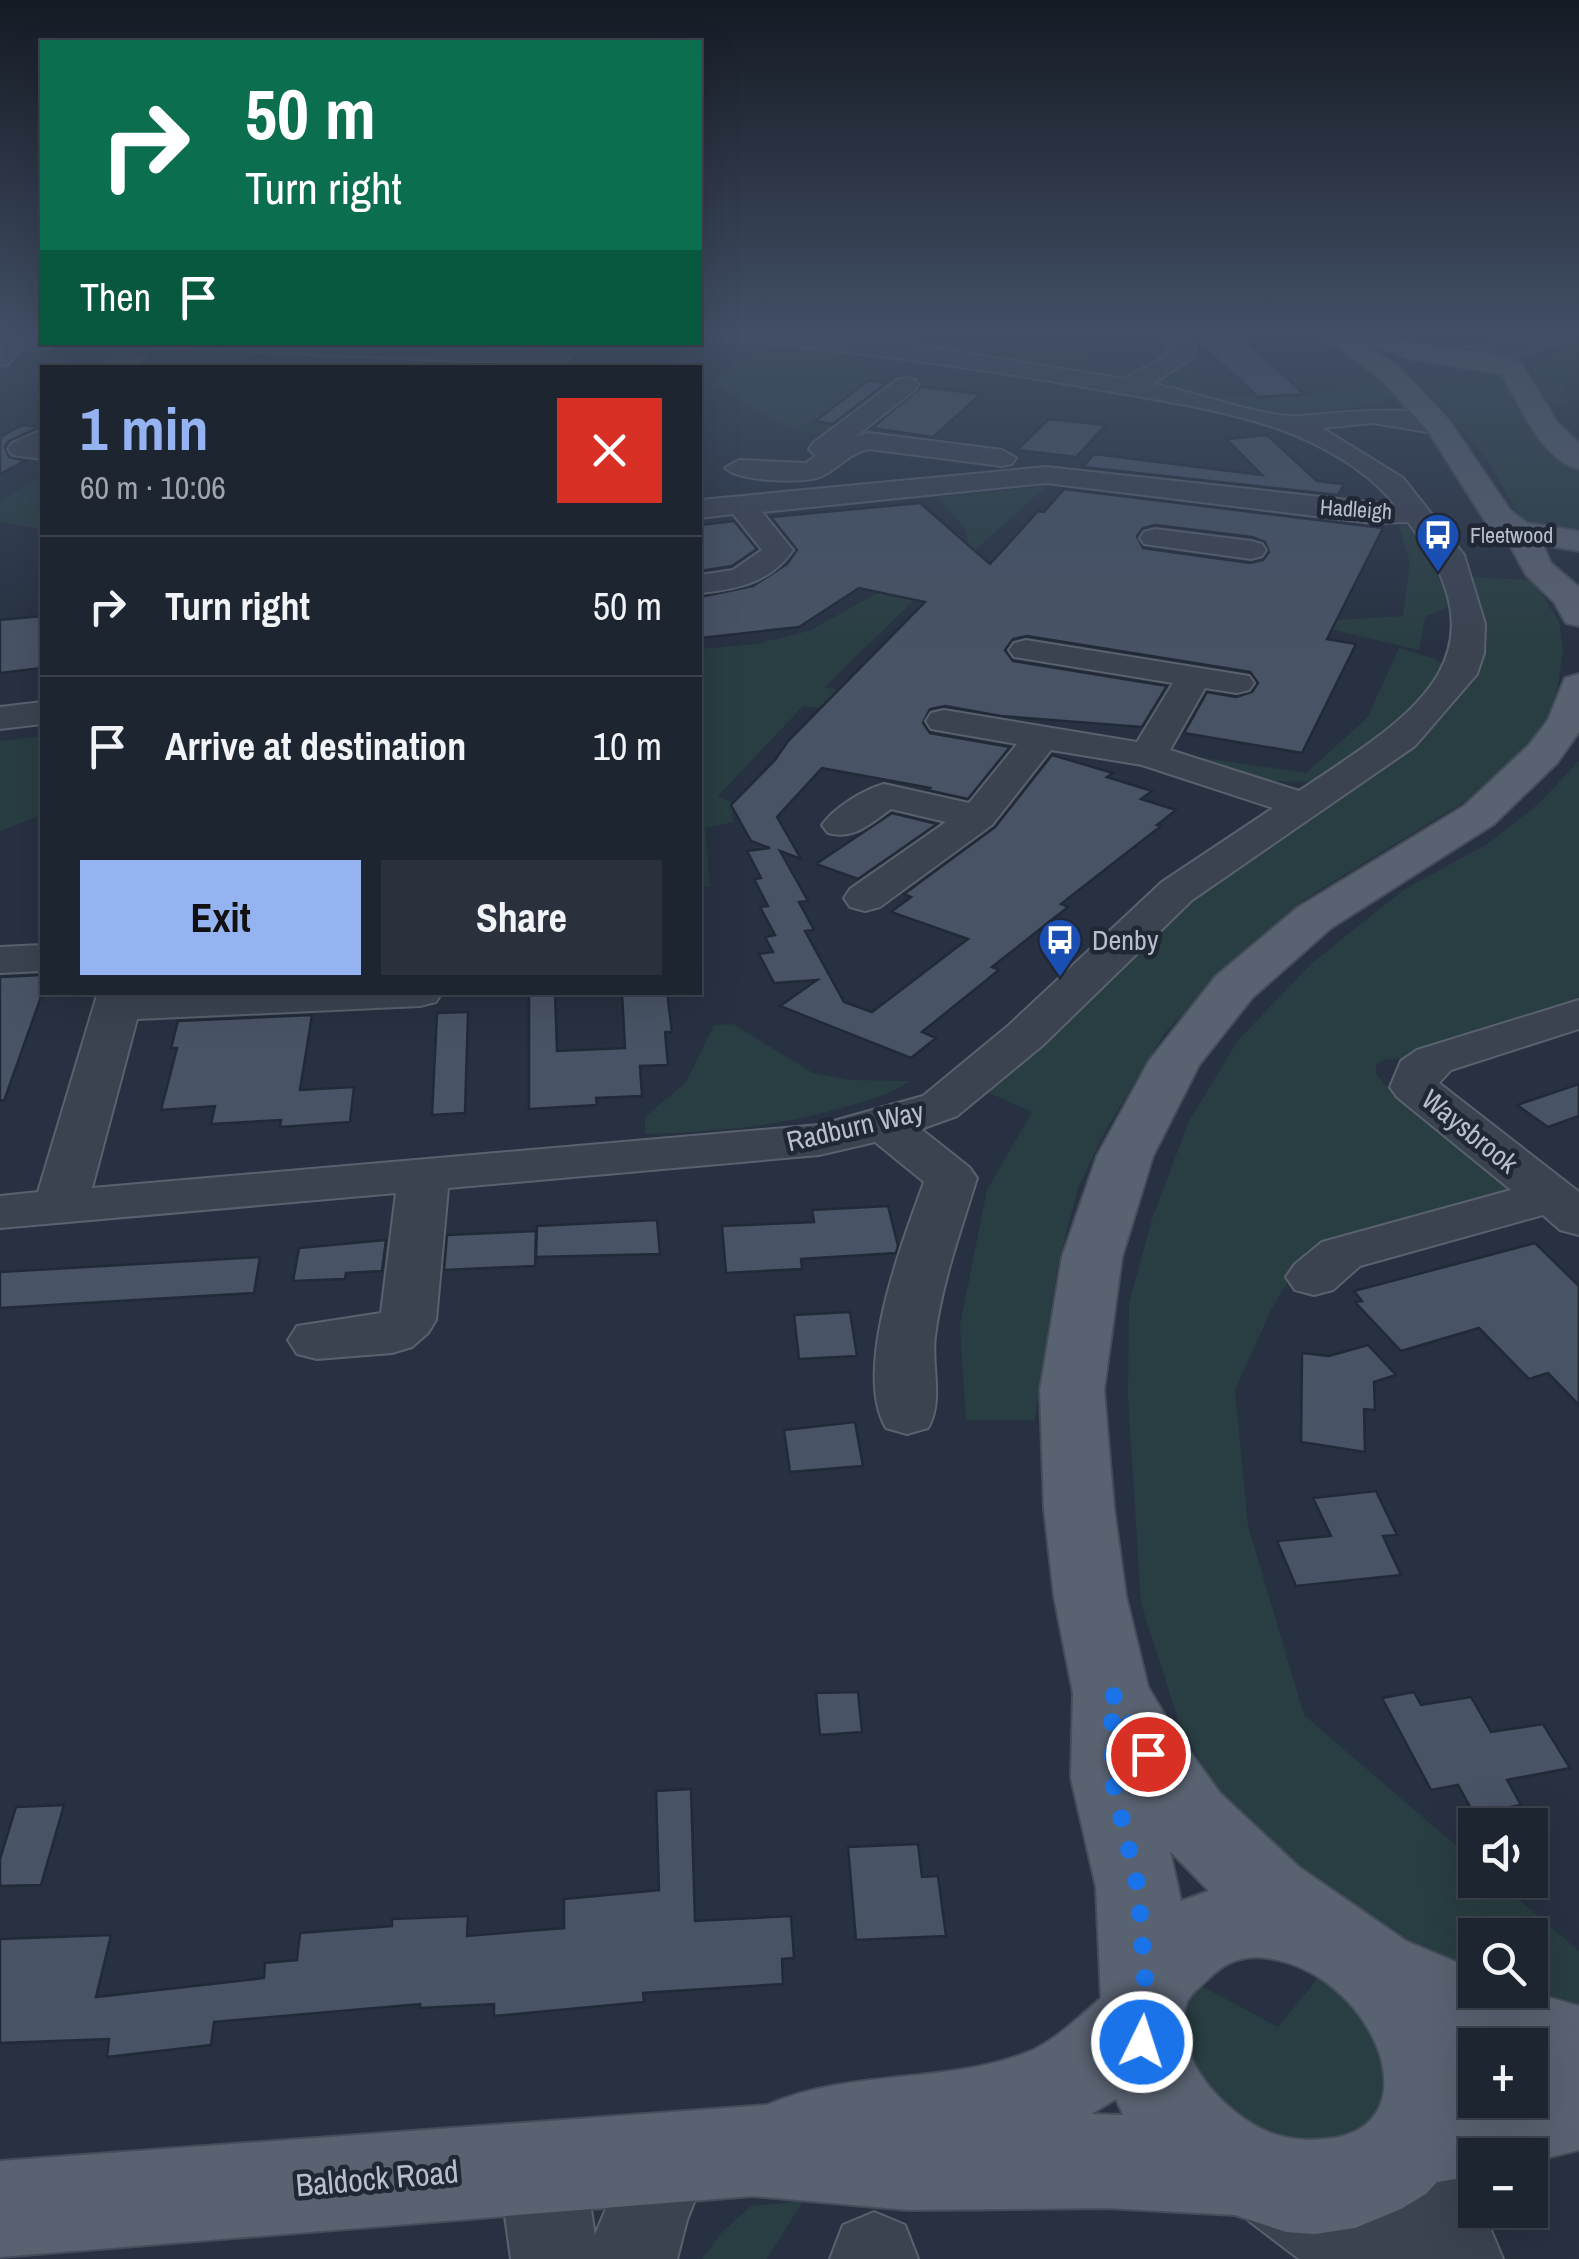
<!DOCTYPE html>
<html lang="en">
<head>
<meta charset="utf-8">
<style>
	:root { --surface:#1d2531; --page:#2a313d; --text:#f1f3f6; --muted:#a0a5ab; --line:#3b424d; --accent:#95b2f1 }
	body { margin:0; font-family:"Archivo Narrow",sans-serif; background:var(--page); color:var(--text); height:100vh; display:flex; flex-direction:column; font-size:38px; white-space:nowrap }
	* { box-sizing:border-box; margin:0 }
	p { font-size:32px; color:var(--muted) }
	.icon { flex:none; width:55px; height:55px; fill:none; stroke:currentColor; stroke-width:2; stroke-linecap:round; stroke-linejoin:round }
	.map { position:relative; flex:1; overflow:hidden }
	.drawer { position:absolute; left:40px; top:365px; width:662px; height:630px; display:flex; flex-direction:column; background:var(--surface); border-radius:0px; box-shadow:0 10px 40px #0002,0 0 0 2px var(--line) }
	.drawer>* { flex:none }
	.hud { position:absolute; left:40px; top:40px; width:662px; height:305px; border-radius:0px; box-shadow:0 10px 40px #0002,0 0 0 2px var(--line); background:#0b6e4f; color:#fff; overflow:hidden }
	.buttons { position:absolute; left:1458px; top:1808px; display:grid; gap:20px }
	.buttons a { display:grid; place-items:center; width:90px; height:90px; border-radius:0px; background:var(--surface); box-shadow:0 10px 40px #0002,0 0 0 2px var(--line); font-size:50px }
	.pin { position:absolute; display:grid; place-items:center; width:85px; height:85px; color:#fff; margin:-42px; border:5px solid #fff; border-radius:50%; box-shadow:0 2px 10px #0007 }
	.me { position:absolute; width:110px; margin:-55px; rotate:4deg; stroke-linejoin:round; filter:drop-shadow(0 0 8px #0008) }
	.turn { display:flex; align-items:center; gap:35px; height:210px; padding:0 40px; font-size:45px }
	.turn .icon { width:130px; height:130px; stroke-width:2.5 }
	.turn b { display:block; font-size:70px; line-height:85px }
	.then { display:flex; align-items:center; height:95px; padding:0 40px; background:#0003; gap:20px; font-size:38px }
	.round { display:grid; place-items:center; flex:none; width:105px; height:105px; border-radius:0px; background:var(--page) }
	.head { display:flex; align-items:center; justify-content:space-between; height:170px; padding:0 40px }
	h1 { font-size:60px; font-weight:700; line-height:75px; color:var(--accent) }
	.action { display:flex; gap:20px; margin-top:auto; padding:20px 40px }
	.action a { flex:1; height:115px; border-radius:0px; background:var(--accent); color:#111; font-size:40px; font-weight:700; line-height:115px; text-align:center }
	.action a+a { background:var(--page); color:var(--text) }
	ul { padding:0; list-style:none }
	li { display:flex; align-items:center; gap:30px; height:140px; padding:0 40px; border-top:2px solid var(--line) }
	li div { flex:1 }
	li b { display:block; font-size:38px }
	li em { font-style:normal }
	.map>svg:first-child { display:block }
</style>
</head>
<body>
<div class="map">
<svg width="1579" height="2259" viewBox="0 0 1579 2259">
	<rect width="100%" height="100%" fill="#273141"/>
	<g fill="#293e42">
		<path d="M766 332H911L919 342 991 348 1003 354 1063 351 1049 332H1070L1104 369 1151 367 1128 380Z"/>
		<path d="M1579 340V367L1560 393 1567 405 1546 401 1531 367 1535 360Z"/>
		<path d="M766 345 872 354 864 383 813 423 864 430 852 439 788 429 710 382Z"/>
		<path d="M1175 369 1190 370 1203 391C1267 405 1316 395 1377 377L1395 395 1374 406 1281 415 1150 384Z"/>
		<path d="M1500 374 1565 460 1579 470V536L1523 522 1489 462 1421 384Z"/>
		<path d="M42 477V529L0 522V501Z"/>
		<path d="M1047 486 975 550 970 547 965 528 937 497Z"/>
		<path d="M1399 526 1411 527 1446 592 1449 606 1425 617 1419 650 1299 622 1403 616 1410 562Z"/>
		<path d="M1469 577 1533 580 1559 622 1563 651 1554 712 1527 748 1482 791 1305 899 1217 978 1164 1034 1102 1137 1078 1188 1057 1269 1035 1420H966L960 1325 987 1190 1032 1112 985 1091 1203 889 1418 740 1461 694 1478 667 1484 640 1481 610Z"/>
		<path d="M934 580 825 687 960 712 945 726 803 706 718 796 732 802 733 822 705 828 710 887H700V649L756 644 809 631 892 585Z"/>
		<path d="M1399 648 1436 659 1445 667 1415 710 1325 777 1312 782 1272 781 1177 754 1306 773 1367 718Z"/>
		<path d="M42 736V815L0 831V741Z"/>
		<path d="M1579 761V1006L1411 1057 1383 1060 1376 1066V1073L1384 1084 1511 1179 1513 1195 1307 1250 1272 1308 1235 1390 1248 1526 1304 1715 1475 1862V1880H1496L1579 1951V2037L1479 1990H1530V1935H1475V1987L1327 1891 1225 1809 1179 1722 1141 1603 1128 1396 1129 1304 1152 1219 1189 1121 1239 1039 1312 963 1403 890 1489 843 1538 804Z"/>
		<path d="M733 1024 813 1073 849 1080 910 1081C890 1095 869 1100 845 1107 778 1127 715 1132 645 1134V1117L686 1082 714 1025Z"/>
		<path d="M1347 1971 1390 2046 1383 2121 1298 2153 1196 2088 1181 2008 1196 1983 1278 2027 1317 1979Z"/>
		<path d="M803 2201 767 2259H702L722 2232 751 2206Z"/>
	</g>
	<g fill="#485365" stroke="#222a38" stroke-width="2.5" fill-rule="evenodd">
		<path d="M1187 332H1237L1304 394 1258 397Z"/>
		<path d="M868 381 886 383 833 424 815 421Z"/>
		<path d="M921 387 981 394 933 437 872 428Z"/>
		<path d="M1049 419 1106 425 1076 457 1017 450Z"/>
		<path d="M23 425 40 427 9 441 5 447 9 457 25 461 0 474V437Z"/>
		<path d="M1267 435 1317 481 1344 484 1338 495 1083 467 1094 454 1262 475 1226 439Z"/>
		<path d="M1064 489 1383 528 1327 639 1356 644 1302 753 1184 733 1207 692 1236 697 1252 692 1258 683 1250 672 1027 636 1013 639 1005 650 1013 661 1167 686 1142 727 1001 716 945 706 930 709 923 723 930 733 1010 747 968 799 927 790 930 788 822 768 777 817 801 859 780 851 808 901 799 902 814 930 805 931 844 1002 872 1012 968 939 891 912 911 897 904 894 995 827 1052 755 1113 773 1107 777 1152 791 1141 799 1176 810 1157 825 1161 826 1061 904 1068 907 992 967 999 970 922 1032 936 1038 911 1058 780 1006 817 980 774 983 759 954 773 952 765 937 775 935 760 907 768 906 754 879 761 878 747 851 770 848 751 841 731 805 775 760 788 741 925 602 859 588 799 627 700 638V597L753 586 787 564 797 550 771 517 920 503 990 564 1038 511 1044 512ZM1155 525 1252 537 1265 542 1269 552 1263 560 1250 563 1143 548 1137 536 1143 528Z"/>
		<path d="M734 521 757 549 732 566 700 571V525Z"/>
		<path d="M42 616V668L0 673V620Z"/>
		<path d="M892 813 937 824 858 879 816 864Z"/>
		<path d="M42 975V994L4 1101 0 1100V977Z"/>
		<path d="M529 992H555L557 1051 625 1048 622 992H667L672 1032H665L668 1065 640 1066 642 1096 596 1098 597 1105 529 1109Z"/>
		<path d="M468 1012 465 1113 432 1115 437 1013Z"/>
		<path d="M312 1015 300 1090 354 1087 350 1122 280 1127 281 1120 211 1124 215 1106 161 1110 177 1048H171L178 1021Z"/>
		<path d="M1579 1084V1116L1548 1127 1517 1105Z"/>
		<path d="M888 1206 898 1246 896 1253 801 1259 802 1269 726 1273 722 1226 814 1222 812 1210Z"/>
		<path d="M657 1220 660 1254 536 1257 537 1226Z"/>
		<path d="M536 1231 535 1266 444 1270 447 1235Z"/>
		<path d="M386 1240 382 1271 346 1273 345 1279 293 1281 299 1248Z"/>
		<path d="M1535 1243 1579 1286V1405L1548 1373 1529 1379 1479 1328 1401 1351 1355 1302 1362 1301 1354 1291Z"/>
		<path d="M260 1257 254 1293 0 1308V1272Z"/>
		<path d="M850 1312 857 1356 799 1359 794 1315Z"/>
		<path d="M1368 1345 1396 1375 1374 1382 1375 1410 1364 1409 1365 1452 1301 1442 1302 1353 1329 1356Z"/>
		<path d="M855 1422 863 1466 790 1472 784 1430Z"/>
		<path d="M1376 1491 1397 1535 1383 1536 1401 1575 1296 1586 1277 1541 1331 1536 1313 1498Z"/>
		<path d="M858 1692 862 1732 820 1735 816 1693Z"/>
		<path d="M1414 1692 1421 1705 1471 1697 1491 1732 1543 1724 1570 1768 1507 1780 1521 1805 1474 1814 1458 1785 1431 1790 1382 1698Z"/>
		<path d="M691 1789 695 1921 791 1916 794 1958 782 1959 783 1984 643 1993 644 2002 494 2016V2004L420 2008V2004L214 2022 211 2045 107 2057 109 2039 0 2043V1939L111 1935 96 1997 264 1978 265 1963 297 1960 300 1933 392 1926V1919L468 1916 467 1936 564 1928V1899L659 1890 656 1791Z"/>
		<path d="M64 1805 41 1885 0 1886V1859L16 1807Z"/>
		<path d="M918 1844 922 1877 938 1876 946 1936 856 1940 848 1847Z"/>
	</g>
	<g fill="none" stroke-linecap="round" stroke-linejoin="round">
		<defs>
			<g id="minor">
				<path d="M715 332H797L897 342 1124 379 1171 353 1156 332H1180L1195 348 1194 356 1152 384C1190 390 1261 417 1295 416 1328 415 1429 399 1452 426L1439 434 1373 423 1322 428 1403 478 1464 555 1485 624 1484 653 1477 674 1415 746 1192 900 1043 1045 957 1116 921 1129 969 1167 977 1178C961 1230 942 1282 935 1336 931 1367 944 1400 928 1428L907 1434 886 1428C852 1370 903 1241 924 1182L875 1142 819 1155 448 1188 436 1320 428 1333 412 1347 392 1353 317 1359 297 1354 288 1340 297 1326 381 1313 396 1193 0 1228V1196L38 1192 98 992H442L436 1002 420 1006 137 1019 92 1188 819 1125 923 1096 1009 1025 1162 882 1273 808 1142 765 1051 750 992 825 880 907 865 911 850 907 844 898 850 889 946 822 891 809C870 824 854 840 828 833L822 825C835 807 863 790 884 784L969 803 1017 744 931 729 926 721 931 713 944 710 1137 742 1173 683 1014 657 1009 650 1014 643 1026 640 1249 676 1254 683 1249 690 1237 693 1205 688 1170 750 1299 791C1408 718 1514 660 1408 522L1372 523 1046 483 762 512 793 550C770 583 738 589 700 593V575L733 570 762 550 733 514 700 518V500L1046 467 1395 505C1369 471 1321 444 1282 430 1223 409 1157 400 1096 389 973 367 850 351 726 339Z"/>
				<path d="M1546 332H1577L1574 337C1548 347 1465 377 1443 355L1455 348 1520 342Z"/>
				<path d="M42 335V342H58L47 349 18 351 8 364 0 366 3 339Z"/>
				<path d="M130 342H347L550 351 558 342H582L564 363 556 365 153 347 130 368H103Z"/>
				<path d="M906 378 915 380 918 385 915 390 856 436 869 433 1002 450 1016 458 1012 464 1002 466 869 449C848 453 839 469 820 477 803 484 737 481 725 468L739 460 806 463 816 456 809 449 813 443 897 380Z"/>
				<path d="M42 430V459L12 455 8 449 12 443Z"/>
				<path d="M1155 529 1251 541 1262 544 1266 550 1262 556 1251 559 1144 544 1140 538 1144 532Z"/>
				<path d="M42 702V724L0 729V707Z"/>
				<path d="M42 945V971L0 973V947Z"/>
				<path d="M1579 1000V1029L1451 1070 1439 1083 1579 1192V1235L1560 1230 1543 1215 1360 1266 1333 1290 1314 1295 1295 1290 1286 1277 1295 1264 1322 1242 1511 1190 1397 1097 1390 1087 1401 1061 1417 1050Z"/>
				<path d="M670 2114 700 2126 712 2156 687 2220 677 2259H511L498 2165 511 2135 541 2122 571 2135 584 2165 595 2235 640 2126Z"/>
				<path d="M1395 2117 1425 2129 1490 2228 1503 2259H1299L1249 2221 1236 2191 1249 2161 1279 2148 1309 2161 1378 2209 1352 2159 1365 2129Z"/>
				<path d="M874 2212 905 2225 918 2259H830L843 2225Z"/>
			</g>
			<g id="major">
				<path d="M1317 332H1384L1415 344 1495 354 1521 363 1557 422 1579 443V469C1542 460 1519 405 1502 374L1410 359 1359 340 1398 366 1449 420 1510 510 1527 523 1579 531V551L1543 545 1551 563 1579 587V626L1566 623 1554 602 1526 575 1507 540 1487 524 1428 431 1380 378Z"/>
				<path d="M1579 674V732L1557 763 1494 824 1331 928 1252 998 1199 1065 1153 1156 1122 1257 1104 1390 1114 1508 1126 1596 1148 1687 1170 1724 1220 1793 1299 1867 1406 1941 1475 1970V1990H1523L1579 2006V2150L1530 2162V2155H1475V2176L1437 2182 1426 2194 1401 2209 1355 2228 1315 2234 1286 2232 1235 2215 1106 2208 908 2210 753 2196 0 2257V2161L767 2105C852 2068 952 2085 1033 2050 1058 2038 1080 2016 1101 1998L1096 1887 1071 1778 1073 1693 1054 1596 1044 1508 1040 1390 1062 1257 1097 1156 1149 1061 1216 976 1297 908 1464 806 1529 745 1548 720 1565 678ZM1170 1851 1209 1891 1181 1901ZM1254 1957C1370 1960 1442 2131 1324 2139 1306 2141 1287 2139 1271 2133 1226 2116 1168 2055 1187 2002 1191 1993 1201 1986 1208 1979 1223 1965 1233 1959 1254 1957ZM1475 2045H1530V2100H1475L1470 2053 1475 2055ZM1116 2099 1123 2115 1091 2114Z"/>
			</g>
		</defs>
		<use href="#minor" stroke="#59616e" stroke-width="4"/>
		<use href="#major" stroke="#454c5a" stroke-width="4"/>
		<use href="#minor" fill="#3b4351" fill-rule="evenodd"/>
		<use href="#major" fill="#596271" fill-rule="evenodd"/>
	</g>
	<linearGradient id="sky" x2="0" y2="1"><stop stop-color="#151b24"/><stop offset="0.51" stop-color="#414e65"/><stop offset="1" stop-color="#414e65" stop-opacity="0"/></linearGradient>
	<rect width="1579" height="648" fill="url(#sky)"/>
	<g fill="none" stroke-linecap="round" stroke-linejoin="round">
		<path stroke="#1a73e8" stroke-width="18" stroke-dasharray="0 32.4" d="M1142 2042 1140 2022 1146 1992 1138 1887 1112 1778V1693L1148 1754"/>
	</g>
	<defs>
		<symbol id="bus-pin" viewBox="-11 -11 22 30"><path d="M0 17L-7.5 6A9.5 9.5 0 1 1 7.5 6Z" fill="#1a4fb4" stroke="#202836"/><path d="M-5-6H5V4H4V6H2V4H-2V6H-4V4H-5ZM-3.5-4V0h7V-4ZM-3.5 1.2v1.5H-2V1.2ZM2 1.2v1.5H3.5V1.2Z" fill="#fff"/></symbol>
	</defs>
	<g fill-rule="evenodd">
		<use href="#bus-pin" x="1413" y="510" width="50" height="68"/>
		<use href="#bus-pin" x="1035" y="915" width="50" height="68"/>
	</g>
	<g text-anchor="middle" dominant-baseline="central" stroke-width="9" stroke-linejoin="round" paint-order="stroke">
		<g font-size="22" fill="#b8becb" stroke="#202836">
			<text transform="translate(1356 509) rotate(4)">Hadleigh</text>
		</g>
		<g font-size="22" fill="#b8becb" stroke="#202836" text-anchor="start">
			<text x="1470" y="535">Fleetwood</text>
		</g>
		<g font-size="28" fill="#b8becb" stroke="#202836" text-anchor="start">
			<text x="1092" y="940">Denby</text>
		</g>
		<g font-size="28" fill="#b8becb" stroke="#202836">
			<text transform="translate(855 1126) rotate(-13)">Radburn Way</text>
			<text transform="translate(1470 1131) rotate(39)">Waysbrook</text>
		</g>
		<g font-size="32" fill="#b8becb" stroke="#202836">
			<text transform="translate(377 2178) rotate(-5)">Baldock Road</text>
		</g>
	</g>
</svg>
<div class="buttons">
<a><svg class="icon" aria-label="sound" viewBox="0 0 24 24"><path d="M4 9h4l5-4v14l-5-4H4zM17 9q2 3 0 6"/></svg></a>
<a><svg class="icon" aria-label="search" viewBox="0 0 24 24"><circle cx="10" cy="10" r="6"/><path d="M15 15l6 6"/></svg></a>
<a>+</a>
<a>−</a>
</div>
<div class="pin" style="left:1148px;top:1754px;background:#d93025"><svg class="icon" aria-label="arrive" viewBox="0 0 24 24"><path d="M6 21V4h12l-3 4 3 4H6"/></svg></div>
<svg class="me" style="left:1142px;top:2042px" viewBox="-20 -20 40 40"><circle r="17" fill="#1a73e8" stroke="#fff" stroke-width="3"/><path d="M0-11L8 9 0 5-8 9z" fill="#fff"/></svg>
<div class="hud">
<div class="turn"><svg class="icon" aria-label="right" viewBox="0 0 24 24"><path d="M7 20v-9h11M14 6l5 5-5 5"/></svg><div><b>50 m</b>Turn right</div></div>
<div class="then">Then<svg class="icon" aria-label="arrive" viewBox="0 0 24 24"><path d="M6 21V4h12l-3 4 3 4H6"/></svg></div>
</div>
<section class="drawer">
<div class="head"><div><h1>1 min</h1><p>60 m · 10:06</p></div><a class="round" style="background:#d93025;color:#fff"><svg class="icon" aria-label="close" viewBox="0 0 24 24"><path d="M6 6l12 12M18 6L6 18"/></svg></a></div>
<ul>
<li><svg class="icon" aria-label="right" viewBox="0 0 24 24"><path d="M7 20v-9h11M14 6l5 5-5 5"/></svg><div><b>Turn right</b></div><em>50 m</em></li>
<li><svg class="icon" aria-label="arrive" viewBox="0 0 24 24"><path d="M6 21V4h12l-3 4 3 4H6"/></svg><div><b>Arrive at destination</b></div><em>10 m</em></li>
</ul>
<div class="action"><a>Exit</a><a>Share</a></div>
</section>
</div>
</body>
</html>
